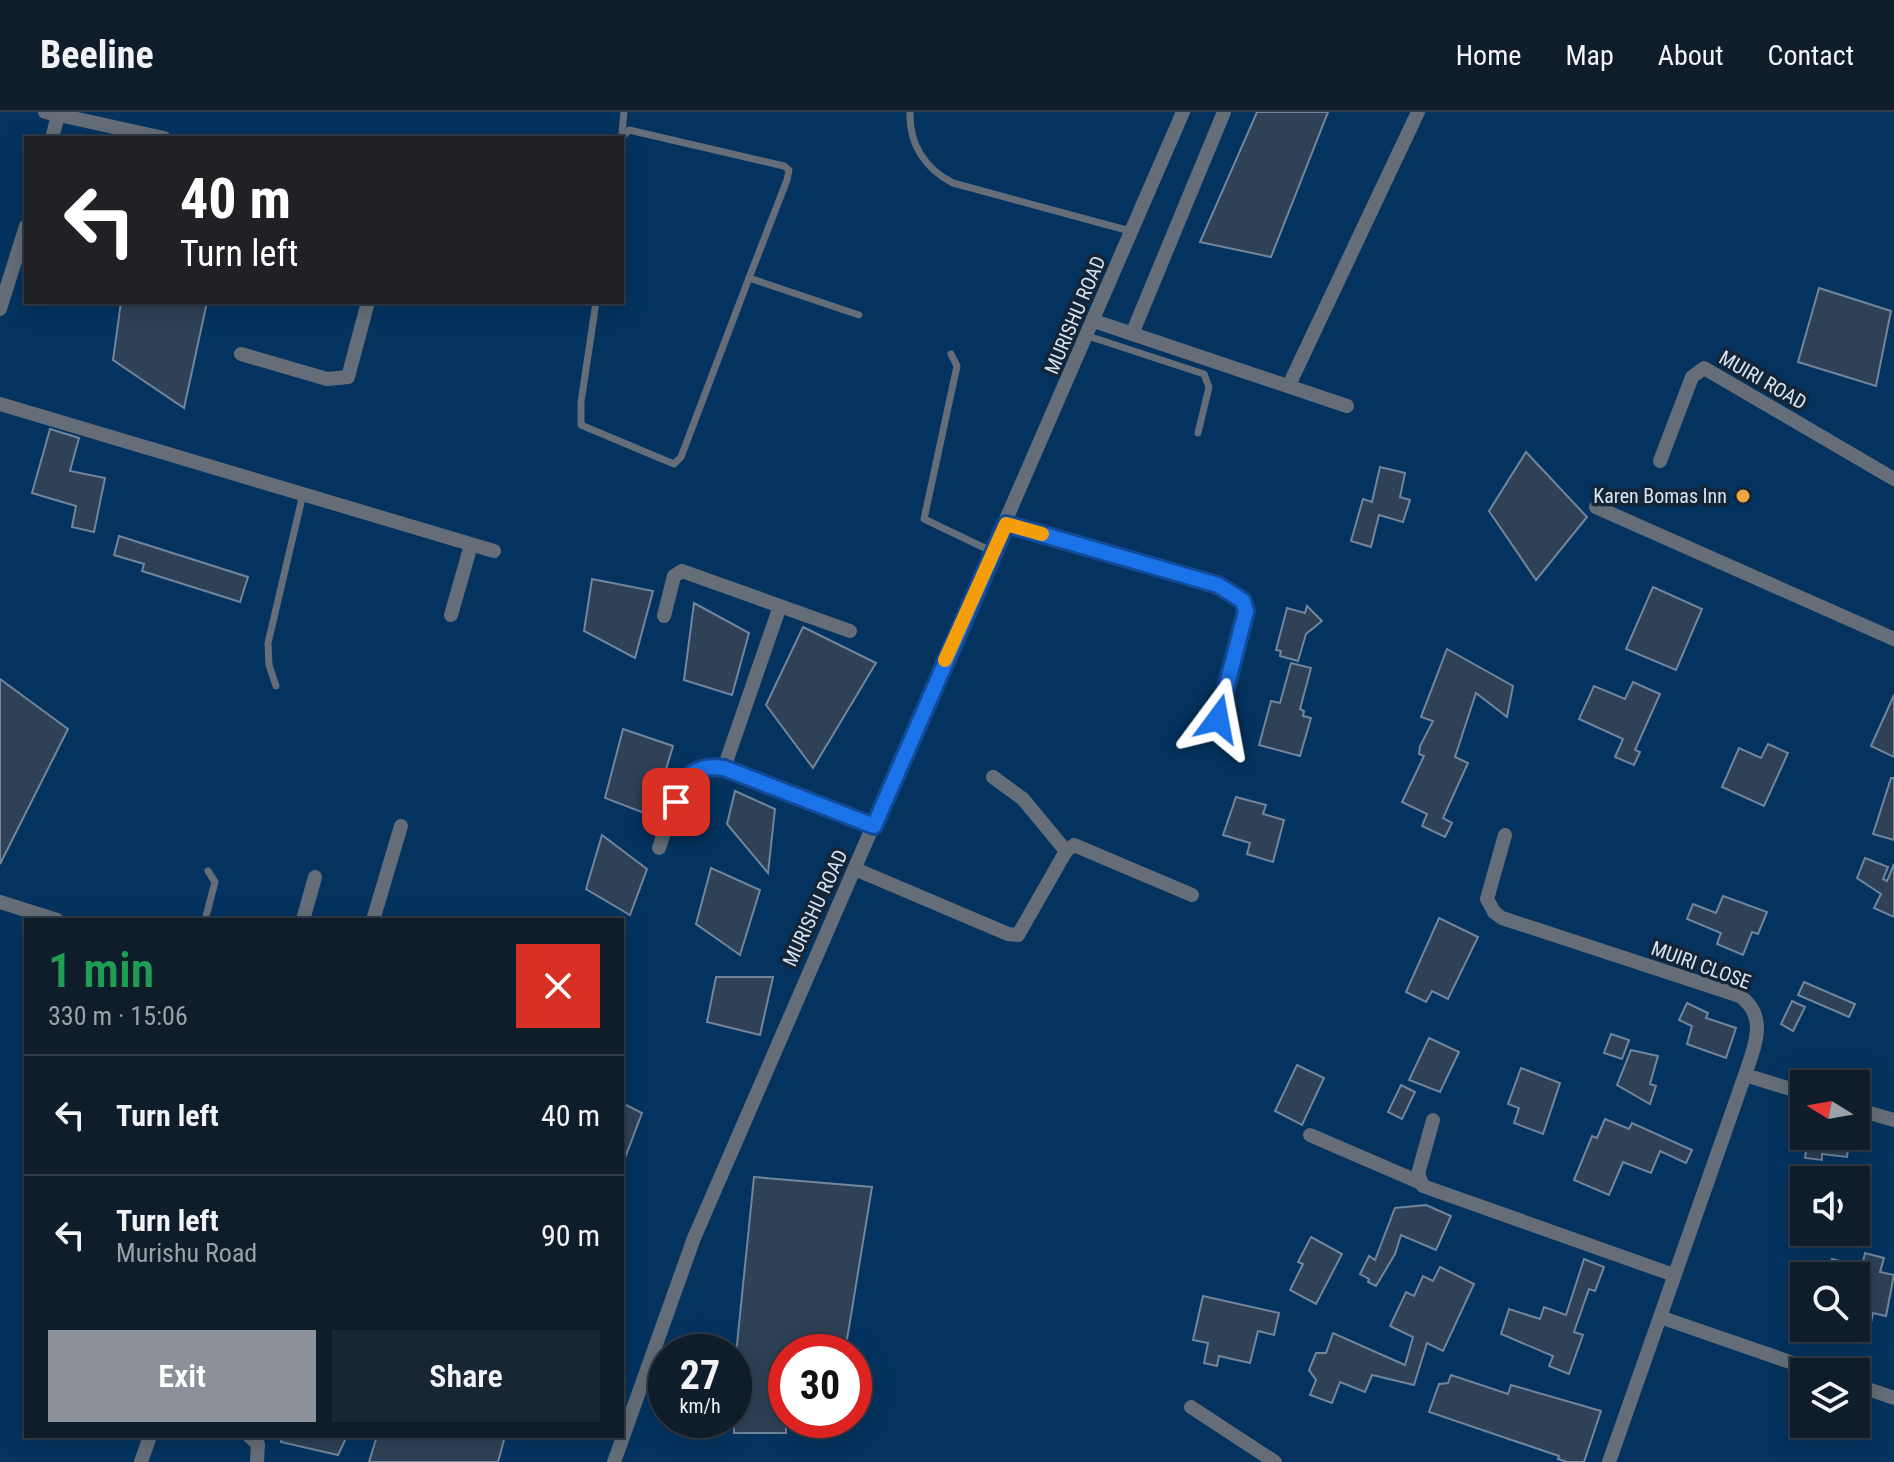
<!DOCTYPE html>
<html lang="en">
<head>
<meta charset="utf-8">
<style>
	:root { --surface:#0f1c2a; --page:#182532; --text:#f1f3f6; --muted:#9ba1a8; --line:#2f3a47; --accent:#8c9099 }
	body { margin:0; font-family:"Roboto Condensed",sans-serif; background:var(--page); color:var(--text); height:100vh; display:flex; flex-direction:column; font-size:30px; white-space:nowrap }
	* { box-sizing:border-box; margin:0 }
	p { font-size:26px; color:var(--muted) }
	.icon { flex:none; width:44px; height:44px; fill:none; stroke:currentColor; stroke-width:2; stroke-linecap:round; stroke-linejoin:round }
	.map { position:relative; flex:1; overflow:hidden }
	.sheet { position:absolute; left:24px; top:806px; width:600px; height:520px; display:flex; flex-direction:column; background:var(--surface); border-radius:0px; box-shadow:0 4px 20px #0003,0 0 0 2px var(--line) }
	.sheet>* { flex:none }
	.top-card { position:absolute; left:24px; top:24px; width:600px; height:168px; border-radius:0px; box-shadow:0 4px 20px #0003,0 0 0 2px var(--line); background:#202124; color:#fff; overflow:hidden }
	.needle { width:52px; rotate:281deg }
	.controls { position:absolute; left:1790px; top:958px; display:grid; gap:16px }
	.controls a { display:grid; place-items:center; width:80px; height:80px; border-radius:0px; background:var(--surface); box-shadow:0 4px 20px #0003,0 0 0 2px var(--line); font-size:40px }
	.speed { position:absolute; left:648px; top:1222px; display:flex; gap:16px; font-size:40px; font-weight:700; text-align:center }
	.speed>* { display:grid; place-content:center; width:104px; height:104px; border-radius:50%; background:var(--surface); box-shadow:0 4px 20px #0003,0 0 0 2px var(--line); line-height:1 }
	.speed small { font-size:20px; font-weight:400 }
	.speed .limit { border:12px solid #d22; background:#fff; color:#111 }
	.pin { position:absolute; display:grid; place-items:center; width:68px; height:68px; color:#fff; margin:-34px; border-radius:16px; box-shadow:0 4px 12px #0006 }
	.me { position:absolute; width:88px; margin:-44px; rotate:13deg; stroke-linejoin:round; filter:drop-shadow(0 0 6px #0008) }
	.turn { display:flex; align-items:center; gap:28px; height:168px; padding:0 24px; font-size:36px }
	.turn .icon { width:104px; height:104px; stroke-width:2.5 }
	.turn b { display:block; font-size:56px; line-height:68px }
	.round { display:grid; place-items:center; flex:none; width:84px; height:84px; border-radius:0px; background:var(--page) }
	.overview { display:flex; align-items:center; justify-content:space-between; height:136px; padding:0 24px }
	h1 { font-size:48px; font-weight:600; line-height:60px; color:#1e9e55 }
	.action { display:flex; gap:16px; margin-top:auto; padding:16px 24px }
	.action a { flex:1; height:92px; border-radius:0px; background:var(--accent); color:#fff; font-size:32px; font-weight:600; line-height:92px; text-align:center }
	.action a+a { background:var(--page); color:var(--text) }
	ul { padding:0; list-style:none }
	li { display:flex; align-items:center; gap:24px; height:120px; padding:0 24px; border-top:2px solid var(--line) }
	li div { flex:1 }
	li b { display:block; font-size:30px }
	li em { font-style:normal }
	header { display:flex; align-items:center; gap:48px; box-sizing:border-box; height:112px; padding:0 40px; background:var(--surface); border-bottom:2px solid var(--line) }
	header strong { font-size:38px }
	nav { display:flex; gap:44px; margin-inline-start:auto; font-size:28px }
	.map>svg:first-child { display:block }
</style>
</head>
<body>
<header>
<strong>Beeline</strong>
<nav><a>Home</a><a>Map</a><a>About</a><a>Contact</a></nav>
</header>
<div class="map">
<svg width="1894" height="1350" viewBox="0 0 1894 1350">
	<rect width="100%" height="100%" fill="#142538"/>
	<path fill="#04335f" fill-rule="evenodd" d="M0 0H1894V1350H0ZM26 26H622V190H26ZM26 808H622V1324H26ZM1804 972H1856V1024H1804ZM1804 1068H1856V1120H1804ZM1804 1164H1856V1216H1804ZM666 1240H734V1308H666ZM786 1240H854V1308H786ZM1804 1260H1856V1312H1804Z"/>
	<g fill="#2e4156" stroke="#71859d" stroke-width="2">
		<path d="M1257 0H1328L1271 145 1200 130Z"/>
		<path d="M1819 176 1891 199 1876 274 1798 250Z"/>
		<path d="M121 190H207L184 296 113 248Z"/>
		<path d="M50 317 79 326 70 359 105 366 94 420 72 415 76 394 32 381Z"/>
		<path d="M1526 340 1587 405 1536 468 1489 399Z"/>
		<path d="M1380 355 1405 361 1400 385 1410 388 1403 410 1379 403 1371 435 1351 429 1363 387 1372 390Z"/>
		<path d="M119 424 248 465 240 490 142 459 144 452 114 443Z"/>
		<path d="M592 467 653 479 635 546 584 519Z"/>
		<path d="M1653 475 1702 497 1676 558 1626 537Z"/>
		<path d="M694 491 749 521 732 583 684 568Z"/>
		<path d="M1307 494 1322 509 1306 522 1298 549 1280 544 1281 539 1276 538 1287 496 1305 501Z"/>
		<path d="M803 515 876 551 813 656 766 593Z"/>
		<path d="M1447 537 1513 574 1507 605 1476 581 1455 645 1468 651 1443 706 1452 711 1445 725 1422 714 1427 702 1402 690 1424 644 1419 642 1420 634 1433 609 1421 605Z"/>
		<path d="M1291 551 1311 556 1300 597 1304 599 1303 604 1311 606 1300 644 1259 633 1271 589 1280 591Z"/>
		<path d="M0 567 68 617 0 752Z"/>
		<path d="M1633 570 1660 582 1635 638 1640 640 1634 653 1615 645 1623 627 1579 607 1594 574 1625 587Z"/>
		<path d="M1894 583V645L1871 634Z"/>
		<path d="M623 617 673 634 652 704 605 686Z"/>
		<path d="M1768 632 1788 641 1764 694 1722 675 1739 636 1761 646Z"/>
		<path d="M1891 666H1894V728L1873 722Z"/>
		<path d="M735 679 775 697 768 761 727 712Z"/>
		<path d="M1236 685 1266 693 1263 702 1284 708 1273 750 1247 742 1250 731 1223 723Z"/>
		<path d="M602 723 647 757 630 803 586 777Z"/>
		<path d="M1865 746 1888 755 1883 767 1887 769 1894 752V805L1874 796 1881 782 1857 766Z"/>
		<path d="M711 756 760 778 740 843 696 812Z"/>
		<path d="M1723 784 1767 800 1758 822 1752 820 1743 843 1717 832 1721 821 1687 807 1693 792 1716 801Z"/>
		<path d="M1439 806 1478 825 1448 887 1432 879 1426 890 1406 880Z"/>
		<path d="M716 865H773L760 923 707 910Z"/>
		<path d="M1804 870 1855 892 1849 905 1798 883Z"/>
		<path d="M1792 889 1805 895 1793 919 1781 912Z"/>
		<path d="M1687 891 1708 901 1706 906 1736 916 1726 946 1687 932 1692 914 1679 908Z"/>
		<path d="M1611 922 1629 928 1622 947 1604 941Z"/>
		<path d="M1429 926 1459 940 1440 980 1409 968Z"/>
		<path d="M1631 938 1658 944 1650 972 1656 974 1650 992 1617 973Z"/>
		<path d="M1297 953 1324 966 1302 1013 1275 999Z"/>
		<path d="M1521 956 1560 971 1543 1022 1514 1011 1519 996 1508 992Z"/>
		<path d="M1401 973 1415 980 1402 1007 1388 1000Z"/>
		<path d="M622 991 642 1001 623 1051H622Z"/>
		<path d="M1605 1007 1629 1017 1632 1011 1692 1038 1686 1051 1660 1039 1651 1061 1623 1050 1609 1083 1574 1068 1592 1024 1597 1026Z"/>
		<path d="M1808 1024H1850L1847 1045 1822 1042V1048L1805 1046Z"/>
		<path d="M754 1065 872 1075 845 1240H786V1321H734V1262Z"/>
		<path d="M1426 1093 1451 1104 1436 1138 1401 1123 1395 1142 1376 1174 1368 1170 1369 1167 1360 1162 1369 1144 1375 1148 1395 1096Z"/>
		<path d="M1311 1125 1342 1142 1316 1192 1290 1178 1303 1152 1298 1150Z"/>
		<path d="M1865 1141 1884 1146 1880 1160 1894 1163 1886 1204 1873 1201 1871 1211 1856 1207V1164H1828L1832 1147 1862 1154Z"/>
		<path d="M1584 1147 1604 1155 1595 1179 1589 1177 1574 1220 1583 1223 1569 1262 1549 1254 1553 1244 1501 1222 1509 1197 1540 1207 1544 1195 1566 1203Z"/>
		<path d="M1440 1155 1474 1172 1443 1239 1427 1231 1414 1273 1372 1263 1365 1280 1340 1270 1332 1291 1310 1283 1316 1268 1309 1258 1316 1241H1326L1333 1221 1405 1253 1413 1225 1390 1214 1406 1180 1414 1184 1423 1164 1433 1169Z"/>
		<path d="M1203 1184 1279 1201 1274 1223 1258 1219 1250 1251 1219 1244 1217 1254 1204 1251 1208 1231 1193 1228Z"/>
		<path d="M1451 1263 1508 1282 1511 1273 1601 1299 1584 1350H1567L1558 1347 1559 1344 1429 1300 1439 1272 1448 1271Z"/>
		<path d="M282 1324H347L338 1343 281 1330Z"/>
		<path d="M377 1324H505L498 1350H369Z"/>
	</g>
	<g fill="none" stroke-linecap="round" stroke-linejoin="round">
		<g stroke="#656e78" stroke-width="7">
			<path d="M910 0C909 32 925 57 953 71L1130 119"/>
			<path d="M622 21 624 0"/>
			<path d="M621 26 629 18 784 54 789 58 787 68 749 166 859 203"/>
			<path d="M596 190 581 290V313L674 352 681 345 749 166"/>
			<path d="M1088 224 1204 262 1209 275 1198 321"/>
			<path d="M951 242 957 254 924 407 991 439"/>
			<path d="M276 574 269 553 268 531 303 382"/>
			<path d="M205 808 215 770 208 759"/>
		</g>
		<g stroke="#656e78" stroke-width="14">
			<path d="M45 0 164 26"/>
			<path d="M52 26 59 0"/>
			<path d="M0 197 26 114"/>
			<path d="M1094 209 1347 294"/>
			<path d="M1132 222 1224 0"/>
			<path d="M241 242 327 267 348 265 368 190"/>
			<path d="M1289 273 1418 0"/>
			<path d="M0 292 494 439"/>
			<path d="M1660 349 1692 265 1704 256 1894 367"/>
			<path d="M1596 395 1894 527"/>
			<path d="M1006 412 1218 473 1243 489 1246 499 1218 607"/>
			<path d="M451 503 471 433"/>
			<path d="M664 504 674 464 682 459 850 519"/>
			<path d="M724 656 780 494"/>
			<path d="M993 665 1023 687 1066 739"/>
			<path d="M1505 723 1487 787 1494 800 1502 806 1740 884C1769 905 1754 935 1745 963L1660 1205"/>
			<path d="M659 736C672 700 677 649 724 656L874 714"/>
			<path d="M855 757 1008 822 1018 823 1066 739 1074 733 1192 783"/>
			<path d="M0 790 57 808"/>
			<path d="M303 808 315 765"/>
			<path d="M373 808 401 714"/>
			<path d="M1745 963 1804 981"/>
			<path d="M1856 997 1894 1008"/>
			<path d="M1433 1008 1418 1062 1423 1074 1674 1163"/>
			<path d="M1310 1023 1419 1070"/>
			<path d="M1856 1273 1894 1286"/>
			<path d="M1191 1295 1275 1350"/>
			<path d="M249 1324 258 1332 257 1350"/>
			<path d="M141 1350 150 1324"/>
			<path d="M614 1350 694 1126 1183 0"/>
			<path d="M1609 1350 1660 1205 1819 1260"/>
		</g>
	</g>
	<g fill="none" stroke-linecap="round" stroke-linejoin="round">
		<defs>
			<path id="route" d="M676 690C685 664 695 652 724 656L874 714 1006 412 1218 473 1243 489 1246 499 1218 607"/>
		</defs>
		<use href="#route" stroke="#114b97" stroke-width="20"/>
		<use href="#route" stroke="#1a73e8" stroke-width="14"/>
		<path stroke="#f59e0b" stroke-width="14" d="M945 548 1006 412 1042 422"/>
	</g>
	<circle fill="#efa73d" stroke="#142538" stroke-width="3" cx="1743" cy="384" r="8"/>
	<g text-anchor="middle" dominant-baseline="central" stroke-width="7" stroke-linejoin="round" paint-order="stroke">
		<g font-size="20" fill="#d9e4f1" stroke="#142538">
			<text transform="translate(1075 203) rotate(-67)">MURISHU ROAD</text>
			<text transform="translate(1763 268) rotate(30)">MUIRI ROAD</text>
			<text transform="translate(815 796) rotate(-65)">MURISHU ROAD</text>
			<text transform="translate(1701 853) rotate(20)">MUIRI CLOSE</text>
		</g>
		<g font-size="20" fill="#d9e4f1" stroke="#142538" text-anchor="end">
			<text x="1727" y="384">Karen Bomas Inn</text>
		</g>
	</g>
</svg>
<div class="controls">
<a><svg class="needle" viewBox="-14 -14 28 28"><path d="M0-13l5 13h-10z" fill="#e53935"/><path d="M0 13l5-13h-10z" fill="#9ba1a8"/></svg></a>
<a><svg class="icon" aria-label="sound" viewBox="0 0 24 24"><path d="M4 9h4l5-4v14l-5-4H4zM17 9q2 3 0 6"/></svg></a>
<a><svg class="icon" aria-label="search" viewBox="0 0 24 24"><circle cx="10" cy="10" r="6"/><path d="M15 15l6 6"/></svg></a>
<a><svg class="icon" aria-label="layers" viewBox="0 0 24 24"><path d="M12 4l9 5-9 5-9-5zM3 14l9 5 9-5"/></svg></a>
</div>
<div class="speed"><div>27<small>km/h</small></div><div class="limit">30</div></div>
<div class="pin" style="left:676px;top:690px;background:#d93025"><svg class="icon" aria-label="arrive" viewBox="0 0 24 24"><path d="M6 21V4h12l-3 4 3 4H6"/></svg></div>
<svg class="me" style="left:1218px;top:607px" viewBox="-20 -20 40 40"><path d="M0-17L14 15 0 8-14 15z" fill="#1a73e8" stroke="#fff" stroke-width="4"/></svg>
<div class="top-card">
<div class="turn"><svg class="icon" aria-label="left" viewBox="0 0 24 24"><path d="M17 20v-9H6M10 6l-5 5 5 5"/></svg><div><b>40 m</b>Turn left</div></div>
</div>
<section class="sheet">
<div class="overview"><div><h1>1 min</h1><p>330 m · 15:06</p></div><a class="round" style="background:#d93025;color:#fff"><svg class="icon" aria-label="close" viewBox="0 0 24 24"><path d="M6 6l12 12M18 6L6 18"/></svg></a></div>
<ul>
<li><svg class="icon" aria-label="left" viewBox="0 0 24 24"><path d="M17 20v-9H6M10 6l-5 5 5 5"/></svg><div><b>Turn left</b></div><em>40 m</em></li>
<li><svg class="icon" aria-label="left" viewBox="0 0 24 24"><path d="M17 20v-9H6M10 6l-5 5 5 5"/></svg><div><b>Turn left</b><p>Murishu Road</p></div><em>90 m</em></li>
</ul>
<div class="action"><a>Exit</a><a>Share</a></div>
</section>
</div>
</body>
</html>
